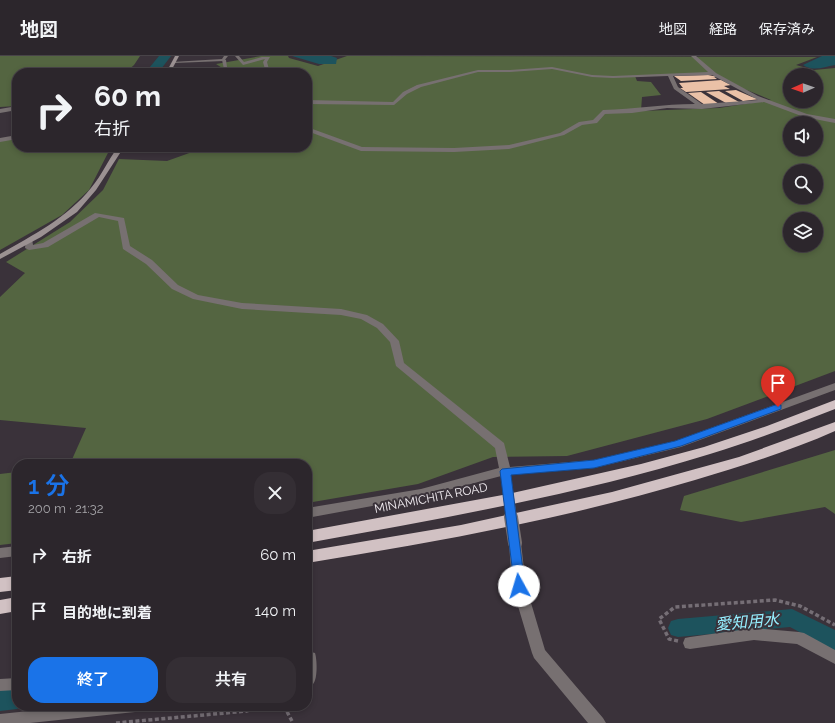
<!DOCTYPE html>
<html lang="ja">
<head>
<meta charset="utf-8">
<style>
	:root { --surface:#2c262c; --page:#342e34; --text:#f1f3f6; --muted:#a6a5a9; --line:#484348; --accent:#1a73e8 }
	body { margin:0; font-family:Raleway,"Noto Sans JP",sans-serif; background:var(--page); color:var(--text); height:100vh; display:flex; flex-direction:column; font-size:15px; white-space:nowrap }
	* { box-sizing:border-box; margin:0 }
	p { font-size:13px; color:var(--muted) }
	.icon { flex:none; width:22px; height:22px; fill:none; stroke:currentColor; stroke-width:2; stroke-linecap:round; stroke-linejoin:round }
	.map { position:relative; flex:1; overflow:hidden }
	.details { position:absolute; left:12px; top:403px; width:300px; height:252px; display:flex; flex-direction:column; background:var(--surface); border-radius:16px; box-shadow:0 2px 6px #0003,0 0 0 1px var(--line) }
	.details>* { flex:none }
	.banner { position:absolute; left:12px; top:12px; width:300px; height:84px; border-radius:16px; box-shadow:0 2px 6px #0003,0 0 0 1px var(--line); background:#2c262c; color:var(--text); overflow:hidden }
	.needle { width:26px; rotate:268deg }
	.tools { position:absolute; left:783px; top:12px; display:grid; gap:8px }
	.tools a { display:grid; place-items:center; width:40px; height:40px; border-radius:50%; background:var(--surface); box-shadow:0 2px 6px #0003,0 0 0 1px var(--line); font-size:20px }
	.pin { position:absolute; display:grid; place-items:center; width:34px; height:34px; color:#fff; margin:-41px -17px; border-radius:50% 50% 50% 0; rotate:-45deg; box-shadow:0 0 4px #0007 }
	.pin .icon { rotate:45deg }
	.me { position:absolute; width:44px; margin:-22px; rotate:354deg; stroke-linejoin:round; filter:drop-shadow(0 0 3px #0008) }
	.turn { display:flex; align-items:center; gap:14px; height:84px; padding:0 16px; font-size:18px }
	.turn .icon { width:52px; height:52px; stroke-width:2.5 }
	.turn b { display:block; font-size:28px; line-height:34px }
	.round { display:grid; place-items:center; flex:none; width:42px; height:42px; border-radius:16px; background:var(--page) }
	.head { display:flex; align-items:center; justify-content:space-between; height:68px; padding:0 16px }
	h1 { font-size:24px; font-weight:600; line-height:30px; color:var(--accent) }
	.primary-button { display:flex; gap:8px; margin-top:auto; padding:8px 16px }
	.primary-button a { flex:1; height:46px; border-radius:16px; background:var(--accent); color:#fff; font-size:16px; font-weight:600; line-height:46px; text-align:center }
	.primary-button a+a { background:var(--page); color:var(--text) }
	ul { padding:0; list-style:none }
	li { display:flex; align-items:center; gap:12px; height:56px; padding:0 16px }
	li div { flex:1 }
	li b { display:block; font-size:15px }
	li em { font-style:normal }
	header { display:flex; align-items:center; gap:24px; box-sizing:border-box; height:56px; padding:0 20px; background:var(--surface); border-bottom:1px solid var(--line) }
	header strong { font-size:19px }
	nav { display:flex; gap:22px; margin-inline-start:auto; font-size:14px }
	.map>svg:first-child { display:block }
</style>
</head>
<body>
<header>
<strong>地図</strong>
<nav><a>地図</a><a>経路</a><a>保存済み</a></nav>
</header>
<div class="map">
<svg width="835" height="667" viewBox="0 0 835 667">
	<rect width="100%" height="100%" fill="#3a323a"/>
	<g fill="#546541" fill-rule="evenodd">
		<path d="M0 0H140L134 9 125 17H17V50L0 51Z"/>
		<path d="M261 0H288L289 2 318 10 347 0 817 1 796 9 814 14 835 12V315L707 363 567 400 493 401 418 428 307 447V408H70L86 372 0 364V241L25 217 6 206 70 166 103 134 119 103 167 105 206 91H307V17H230L216 8ZM715 17 742 32 771 44 719 52 641 55 642 41 661 39 651 26 637 25 635 20ZM790 19H816V45H790ZM790 67H816V93H790ZM790 115H816V141H790ZM790 163H816V189H790Z"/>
		<path d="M17 82V91H111L89 134 62 159 0 194V85Z"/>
		<path d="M835 394V458L825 451 741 466 680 454 684 440Z"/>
		<path d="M17 416V487L0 489V418Z"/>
	</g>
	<g fill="#1d535d">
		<path d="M292 0H331L337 2 336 8H319Z"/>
		<path d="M822 0H835V9C824 11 813 16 803 9Z"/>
	</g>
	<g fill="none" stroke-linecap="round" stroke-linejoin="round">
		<g fill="#1d535d" fill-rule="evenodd">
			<path d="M792 553 835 574V595L790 571 678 581 671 579 668 572 671 565 678 563Z"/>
			<path d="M17 631V650H24L17 653 0 655V633Z"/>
		</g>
		<path fill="#1d535d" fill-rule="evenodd" d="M159 0H171L158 17H145Z"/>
	</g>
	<g fill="#eac1a7">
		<path d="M708 19 718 21 685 22 714 21 717 23 681 25 674 20Z"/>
		<path d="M721 24 731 29 724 30 730 33 686 36 680 32H683L679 27Z"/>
		<path d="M736 34 752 41 760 43 743 45 725 35Z"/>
		<path d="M719 35 739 46 726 47 706 36Z"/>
		<path d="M701 36 719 48 705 49 688 37Z"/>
	</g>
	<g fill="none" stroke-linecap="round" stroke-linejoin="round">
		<g stroke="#756e75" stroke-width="3.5" stroke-dasharray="4 2.5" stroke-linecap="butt">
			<path d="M678 585 669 583 659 563 675 551 775 544 800 550 835 569"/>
			<path d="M284 650 293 667"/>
			<path d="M116 667 247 655 259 650"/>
		</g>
		<g fill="#777071" fill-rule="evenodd">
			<path d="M224 3 226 4 227 11 234 14 236 17H232L224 13 222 4Z"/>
			<path d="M307 595 315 597C317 603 318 623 313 628 312 629 309 630 307 631Z"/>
			<path d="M17 622V634L0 635V623Z"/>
			<path d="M77 650H141L139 654 135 656 30 667H0V658Z"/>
		</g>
		<g fill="#777071" fill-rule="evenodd">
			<path d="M224 0H228L224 5 174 7 172 6 222 3Z"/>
			<path d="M235 0H239L244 6 262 1H270L267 6 270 17H266L263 6 265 3 243 9Z"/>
			<path d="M691 0H696L716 17 758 40 807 58 835 63V67L804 61 764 46 702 53 667 52 632 57 605 58 597 67 582 69 564 79 509 93 454 96 361 95 307 75V71L362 91 454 92 509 89 560 77 579 66 593 64 603 54C634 53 664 48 695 48L674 33 668 20 613 22 592 21 552 13 510 16H478L421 31 407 38 394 49 307 48V44L393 46 403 36 417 29 478 14H510L552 11 592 19 613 20 708 16ZM712 19 758 44 702 48 678 31 673 20Z"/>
			<path d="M17 50V54L0 57V53Z"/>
			<path d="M17 79V83L0 86V82Z"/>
			<path d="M95 157 124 162 130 190 152 204 178 229 198 239 242 247 341 253 367 259 383 268 399 285 404 307 504 387 510 411 594 404 675 385 835 327V334L681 391 594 412 505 419 421 441 307 462V452L421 433 499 412 495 392 396 310 390 286 377 272 361 263 341 259 242 253 193 243 172 233 146 208 123 193 118 165 99 161 48 191 29 194 25 192 26 183H32L33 189 43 187Z"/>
			<path d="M515 482 519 483 521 487 526 530 545 594 603 662 606 667H588L534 602 532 597 512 530 509 487 511 483Z"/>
			<path d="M17 490V500L0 502V492Z"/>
			<path d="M754 572 799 576 804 577 835 594V608L797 588 754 584 690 593 685 592 683 587 685 582 690 581Z"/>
		</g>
		<g fill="#9b9192" fill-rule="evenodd">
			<path d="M175 0H179L170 17H166Z"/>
			<path d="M118 91H124L96 134 77 156 41 181 0 203V198C33 179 67 162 91 132 102 119 108 104 118 91Z"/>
		</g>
		<g fill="#d1c1c3" fill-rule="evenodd">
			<path d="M835 344V353C794 369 753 385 710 398 578 439 443 462 307 487V475L508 438 641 408 704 391 767 370Z"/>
			<path d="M835 366V375C790 395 742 410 695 424 568 462 438 486 307 507V495L461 469 612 436 739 401Z"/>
			<path d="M17 520V534L0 536V522Z"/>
			<path d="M17 541V555L0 558V544Z"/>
		</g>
		<path stroke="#777071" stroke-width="10" d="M505 415 512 462"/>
		<path stroke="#777071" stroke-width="14" d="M511 461 515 487"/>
	</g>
	<path fill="#1a73e8" stroke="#114b97" d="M778 348 781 349V353L681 390 594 412 511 419 525 530 523 534 519 535 515 534 500 415 502 413 594 404 675 385Z"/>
	<g text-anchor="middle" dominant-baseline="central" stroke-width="4" stroke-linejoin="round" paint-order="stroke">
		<g font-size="12" fill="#f4eff4" stroke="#3a323a">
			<text transform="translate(431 442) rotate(-11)">MINAMICHITA ROAD</text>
		</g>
		<g font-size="16" font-style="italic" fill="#95eefe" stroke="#3a323a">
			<text transform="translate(747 566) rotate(-5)">愛知用水</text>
		</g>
	</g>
</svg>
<div class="tools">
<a><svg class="needle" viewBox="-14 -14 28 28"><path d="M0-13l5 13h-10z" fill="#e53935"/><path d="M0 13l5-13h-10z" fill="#a6a5a9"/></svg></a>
<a><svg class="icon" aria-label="sound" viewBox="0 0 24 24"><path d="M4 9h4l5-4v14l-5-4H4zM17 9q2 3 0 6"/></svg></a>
<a><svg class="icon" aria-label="search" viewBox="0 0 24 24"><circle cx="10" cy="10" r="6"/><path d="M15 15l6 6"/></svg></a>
<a><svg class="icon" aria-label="layers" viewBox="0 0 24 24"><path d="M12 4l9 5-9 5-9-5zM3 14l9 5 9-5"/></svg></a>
</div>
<div class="pin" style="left:778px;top:351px;background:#d93025"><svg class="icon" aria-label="arrive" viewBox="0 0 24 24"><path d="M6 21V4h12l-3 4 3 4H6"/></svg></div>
<svg class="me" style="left:519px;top:530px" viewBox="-20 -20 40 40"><circle r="19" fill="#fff"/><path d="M0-13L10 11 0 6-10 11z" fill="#1a73e8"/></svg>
<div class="banner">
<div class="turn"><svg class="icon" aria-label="right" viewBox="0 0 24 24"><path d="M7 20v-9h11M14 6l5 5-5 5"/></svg><div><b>60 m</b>右折</div></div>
</div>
<section class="details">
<div class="head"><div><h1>1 分</h1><p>200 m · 21:32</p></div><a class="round"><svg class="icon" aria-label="close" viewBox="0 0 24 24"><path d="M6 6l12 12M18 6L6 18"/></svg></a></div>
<ul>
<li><svg class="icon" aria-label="right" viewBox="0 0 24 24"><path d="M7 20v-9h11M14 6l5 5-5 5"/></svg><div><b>右折</b></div><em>60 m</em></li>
<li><svg class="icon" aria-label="arrive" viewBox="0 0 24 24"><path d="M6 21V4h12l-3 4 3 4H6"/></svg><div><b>目的地に到着</b></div><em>140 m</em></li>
</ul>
<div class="primary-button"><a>終了</a><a>共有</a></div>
</section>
</div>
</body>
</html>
